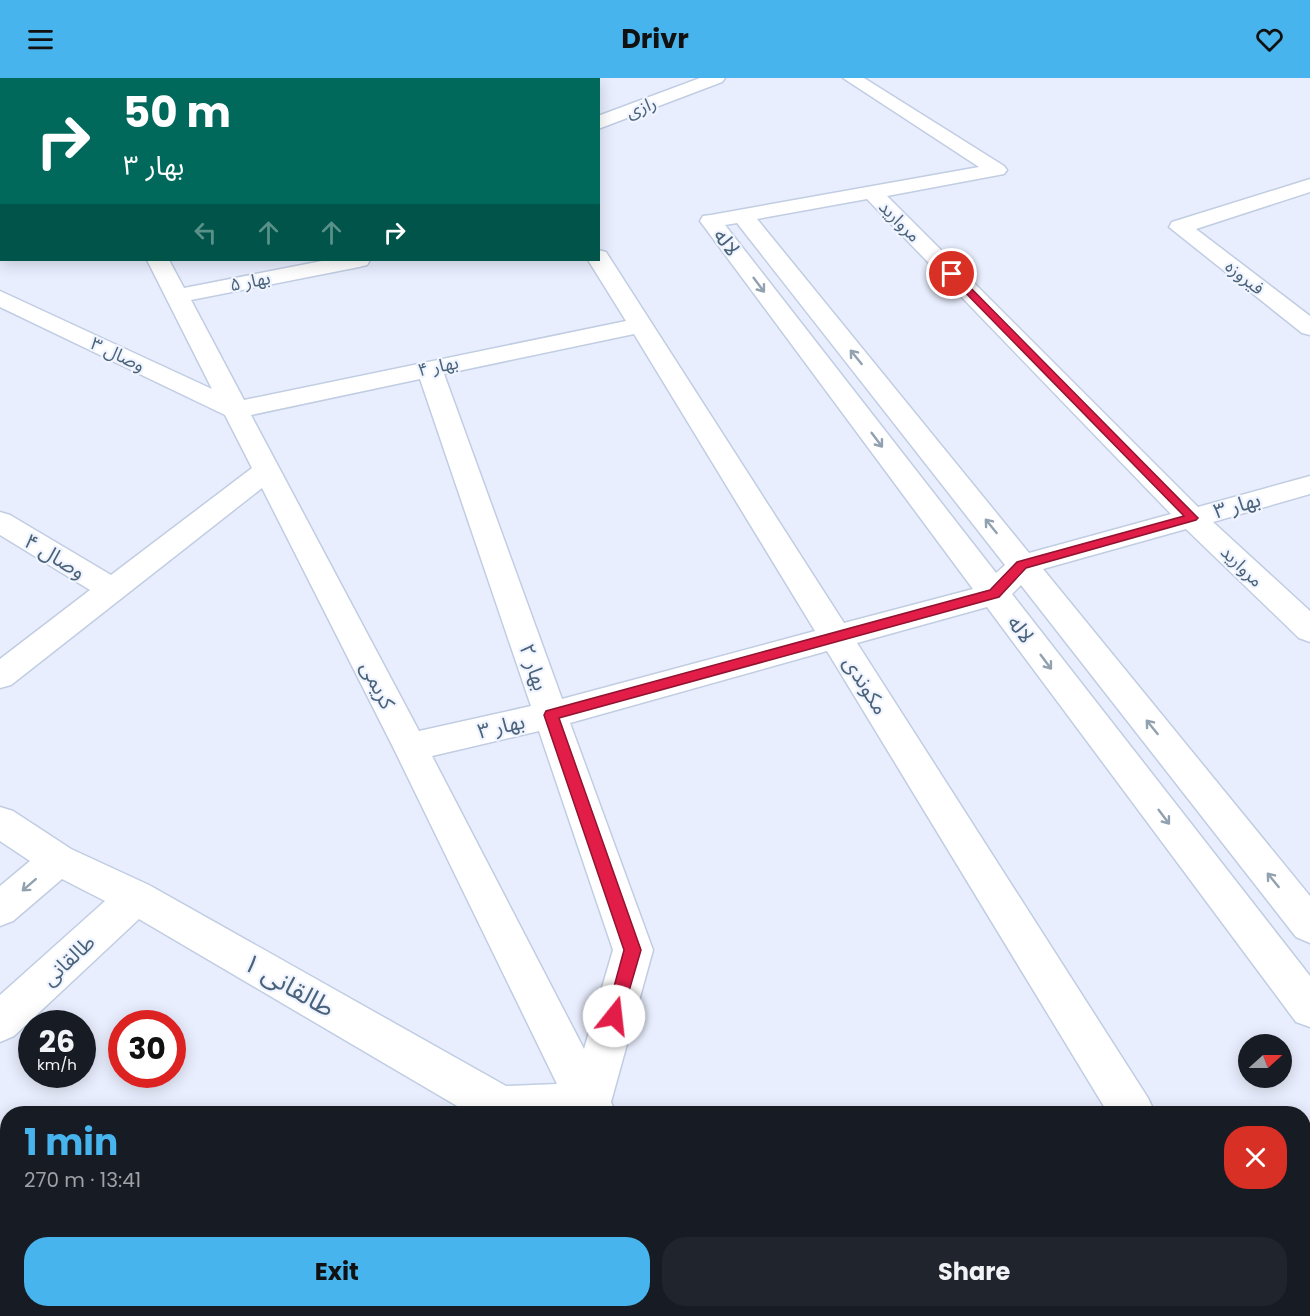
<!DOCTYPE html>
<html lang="en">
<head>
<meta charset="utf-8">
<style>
	:root { --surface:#171b24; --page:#20242c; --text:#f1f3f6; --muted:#9ea1a6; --accent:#48b4ee }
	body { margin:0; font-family:Poppins,"Noto Sans Arabic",sans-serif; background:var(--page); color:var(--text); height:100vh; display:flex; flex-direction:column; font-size:22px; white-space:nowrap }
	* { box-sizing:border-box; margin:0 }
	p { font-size:20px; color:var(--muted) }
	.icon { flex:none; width:33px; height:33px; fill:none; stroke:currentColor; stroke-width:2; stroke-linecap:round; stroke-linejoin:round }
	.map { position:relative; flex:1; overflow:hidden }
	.drawer { position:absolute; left:0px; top:1028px; width:1311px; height:212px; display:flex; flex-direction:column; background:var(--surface); border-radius:24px 24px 0 0; box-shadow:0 3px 15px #0003 }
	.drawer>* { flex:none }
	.guide { position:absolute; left:0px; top:0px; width:600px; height:183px; box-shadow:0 3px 15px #0003; background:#00695c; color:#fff; overflow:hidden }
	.needle { width:39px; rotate:69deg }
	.tools { position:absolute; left:1238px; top:956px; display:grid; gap:12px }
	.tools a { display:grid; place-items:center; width:54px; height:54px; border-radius:50%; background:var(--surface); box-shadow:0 3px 15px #0003; font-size:30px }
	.speed { position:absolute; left:18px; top:932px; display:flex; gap:12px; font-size:30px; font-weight:700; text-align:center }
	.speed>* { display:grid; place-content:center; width:78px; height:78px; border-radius:50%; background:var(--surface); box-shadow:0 3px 15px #0003; line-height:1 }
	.speed small { font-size:15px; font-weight:400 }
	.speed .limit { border:9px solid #d22; background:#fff; color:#111 }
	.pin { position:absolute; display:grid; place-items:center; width:51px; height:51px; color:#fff; margin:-26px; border:3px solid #fff; border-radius:50%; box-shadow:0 2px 6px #0007 }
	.me { position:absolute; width:66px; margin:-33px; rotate:16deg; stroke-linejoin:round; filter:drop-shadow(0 0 4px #0008) }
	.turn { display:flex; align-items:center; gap:21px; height:126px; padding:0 24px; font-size:27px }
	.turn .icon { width:78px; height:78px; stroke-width:2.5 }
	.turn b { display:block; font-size:42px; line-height:51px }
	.lanes { display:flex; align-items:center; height:57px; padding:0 24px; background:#0003; justify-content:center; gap:30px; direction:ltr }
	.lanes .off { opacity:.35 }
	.round { display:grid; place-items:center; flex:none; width:63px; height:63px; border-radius:24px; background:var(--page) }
	.head { display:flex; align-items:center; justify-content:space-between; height:102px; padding:0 24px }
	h1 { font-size:36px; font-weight:700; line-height:45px; color:var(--accent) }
	.action { display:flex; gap:12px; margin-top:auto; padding:12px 24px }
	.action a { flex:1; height:69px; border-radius:24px; background:var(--accent); color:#111; font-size:24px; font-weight:700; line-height:69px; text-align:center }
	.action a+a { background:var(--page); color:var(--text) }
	header { display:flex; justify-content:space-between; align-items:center; height:78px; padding:0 24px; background:var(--accent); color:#111; font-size:27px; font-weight:700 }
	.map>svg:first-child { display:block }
</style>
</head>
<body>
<header><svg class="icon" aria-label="menu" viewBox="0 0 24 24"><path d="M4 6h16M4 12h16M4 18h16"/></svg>Drivr<svg class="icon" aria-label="heart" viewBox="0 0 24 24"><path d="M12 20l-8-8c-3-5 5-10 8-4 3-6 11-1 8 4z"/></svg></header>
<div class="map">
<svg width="1310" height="1238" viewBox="0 0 1310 1238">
	<rect width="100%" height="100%" fill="#e9eefe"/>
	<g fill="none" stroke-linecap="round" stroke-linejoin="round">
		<defs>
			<g id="minor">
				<path d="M5 0H26L27 2H6Z"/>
				<path d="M56 0H74L75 2H57Z"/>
				<path d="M251 0H272L273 2H252Z"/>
				<path d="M402 0H421L401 2Z"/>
				<path d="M700 0H725L722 4 598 51V38Z"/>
				<path d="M843 0H864L1004 88 1007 92 1004 96 887 118 1198 429 1310 398V416L1213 444 1310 533V564L1299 560 1186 451 1043 491 1310 818V865L1296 859 1021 507 1012 516 1310 898V949L1296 944 987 529 857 565 1148 1020 1155 1035H1108L827 573 570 645 653 872 611 1024 616 1035H469L139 841 14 958 0 964V917L105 823 62 801 13 843 0 848V808L30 783 0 763V729L13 733 71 771 149 807 506 1008 557 1006 393 669 262 410 11 607 0 610V581L90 512 0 457V434L10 437 111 497 252 390 225 337 0 229V213L212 311 147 182H169L184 210 327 182H370L367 187 359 189 191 222 244 322 626 243 588 182H598V172L606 174 844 545 973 511 700 143 703 138 711 137 979 89ZM867 121 1171 436 1029 475 757 141ZM737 145 1005 487 996 495 725 147ZM634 256 815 553 562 621 444 296ZM420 301 531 628 419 653 251 337ZM539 653 613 872 584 971 432 678Z"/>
				<path d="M1310 101V114L1196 151 1310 238V257L1302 255 1169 149 1172 144Z"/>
				<path d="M1310 1094V1140L1304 1142V1097Z"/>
				<path d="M0 1197 8 1200V1232H30L28 1238H0Z"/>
				<path d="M675 1232H724L727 1238H678Z"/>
				<path d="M1020 1232H1078L1075 1238H1017Z"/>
				<path d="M1232 1232H1281L1284 1238H1235Z"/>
			</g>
		</defs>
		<use href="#minor" stroke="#c0cde2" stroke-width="3"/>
		<use href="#minor" fill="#fff" fill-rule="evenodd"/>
	</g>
	<defs><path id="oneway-shaft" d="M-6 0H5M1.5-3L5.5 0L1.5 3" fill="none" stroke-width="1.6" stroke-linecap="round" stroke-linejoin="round" transform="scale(1.5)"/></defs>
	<g stroke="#92a1af">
		<use href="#oneway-shaft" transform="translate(759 207) rotate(53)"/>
		<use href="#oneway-shaft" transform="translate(856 279) rotate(-129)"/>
		<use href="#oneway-shaft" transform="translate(877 362) rotate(53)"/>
		<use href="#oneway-shaft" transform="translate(991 448) rotate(-129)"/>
		<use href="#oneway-shaft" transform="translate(1046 584) rotate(53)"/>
		<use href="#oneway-shaft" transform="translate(1152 649) rotate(-129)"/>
		<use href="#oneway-shaft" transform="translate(1164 739) rotate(53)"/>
		<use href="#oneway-shaft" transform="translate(1273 802) rotate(-129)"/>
		<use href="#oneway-shaft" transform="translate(29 807) rotate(139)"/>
	</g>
	<path fill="#e11d48" stroke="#92132f" stroke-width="1.5" d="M949 194H955L1198 440 1196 442 1026 490 999 519 559 640 641 872 620 944 614 946 608 944 606 938 624 872 544 637 546 633 990 512 1017 484 1184 438 949 198Z"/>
	<g text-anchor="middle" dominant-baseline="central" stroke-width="4.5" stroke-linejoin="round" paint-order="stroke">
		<g font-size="18" fill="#4a637a" stroke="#f0f4ff">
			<text transform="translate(641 29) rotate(-21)">رازی</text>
			<text transform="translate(900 143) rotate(45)">مروارید</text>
			<text transform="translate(1245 199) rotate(38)">فیروزه</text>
			<text transform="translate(250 203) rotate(-11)">بهار ۵</text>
			<text transform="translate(118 276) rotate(25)">وصال ۳</text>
			<text transform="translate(438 288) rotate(-12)">بهار ۴</text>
			<text transform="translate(1242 488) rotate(44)">مروارید</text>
		</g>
		<g font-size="21" fill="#4a637a" stroke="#f0f4ff">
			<text transform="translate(727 164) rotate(53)">لاله</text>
			<text transform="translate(1237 427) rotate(-16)">بهار ۳</text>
			<text transform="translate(55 478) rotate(31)">وصال ۴</text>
			<text transform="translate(1021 551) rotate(53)">لاله</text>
			<text transform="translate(534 589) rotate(71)">بهار ۲</text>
			<text transform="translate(378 607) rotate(63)">کریمی</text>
			<text transform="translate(866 607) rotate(58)">مکوندی</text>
			<text transform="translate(501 648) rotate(-13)">بهار ۳</text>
			<text transform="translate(68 882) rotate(-43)">طالقانی</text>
		</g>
		<g font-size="26" fill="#4a637a" stroke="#f0f4ff">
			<text transform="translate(289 907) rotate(30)">طالقانی ۱</text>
		</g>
	</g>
</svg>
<div class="tools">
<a><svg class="needle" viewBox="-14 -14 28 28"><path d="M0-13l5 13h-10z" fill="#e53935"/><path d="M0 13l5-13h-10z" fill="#9ea1a6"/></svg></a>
</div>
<div class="speed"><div>26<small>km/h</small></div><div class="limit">30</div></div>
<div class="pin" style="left:952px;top:196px;background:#d93025"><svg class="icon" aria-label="arrive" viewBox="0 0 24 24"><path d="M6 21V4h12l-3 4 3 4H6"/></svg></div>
<svg class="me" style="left:614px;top:938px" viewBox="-20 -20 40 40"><circle r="19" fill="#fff"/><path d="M0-13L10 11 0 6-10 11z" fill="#e11d48"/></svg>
<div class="guide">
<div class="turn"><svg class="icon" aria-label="right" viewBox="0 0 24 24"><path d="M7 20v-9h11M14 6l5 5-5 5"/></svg><div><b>50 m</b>بهار ۳</div></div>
<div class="lanes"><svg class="icon off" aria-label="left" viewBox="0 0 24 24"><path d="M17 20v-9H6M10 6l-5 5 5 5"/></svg><svg class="icon off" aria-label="ahead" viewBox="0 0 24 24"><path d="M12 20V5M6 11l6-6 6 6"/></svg><svg class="icon off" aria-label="ahead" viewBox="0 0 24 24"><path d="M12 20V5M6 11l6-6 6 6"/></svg><svg class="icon" aria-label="right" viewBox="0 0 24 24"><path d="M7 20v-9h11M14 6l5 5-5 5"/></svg></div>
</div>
<section class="drawer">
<div class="head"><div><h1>1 min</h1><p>270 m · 13:41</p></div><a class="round" style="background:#d93025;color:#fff"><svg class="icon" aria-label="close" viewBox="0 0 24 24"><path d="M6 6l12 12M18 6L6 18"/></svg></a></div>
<div class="action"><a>Exit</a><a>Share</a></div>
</section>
</div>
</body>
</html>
